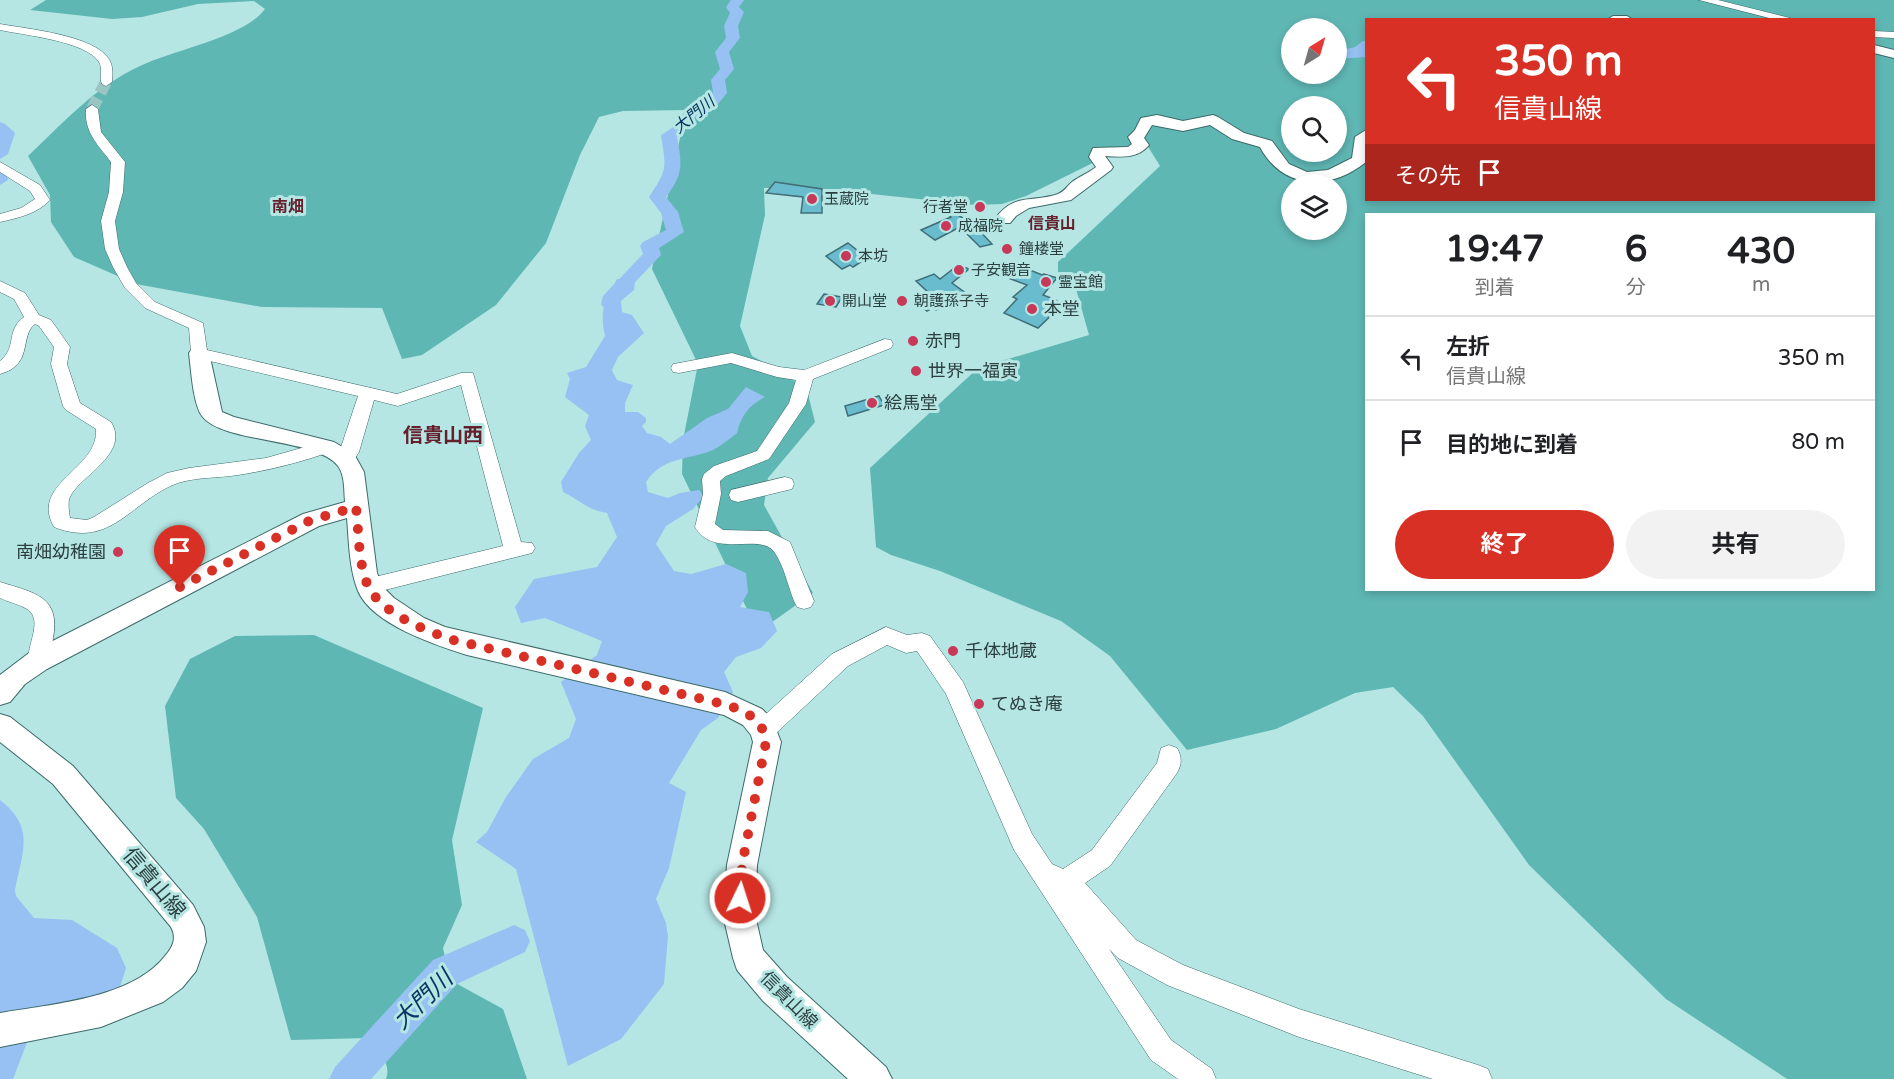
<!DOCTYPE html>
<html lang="ja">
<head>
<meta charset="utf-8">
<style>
	:root { --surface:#fff; --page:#f2f2f2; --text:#202124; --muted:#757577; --line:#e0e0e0; --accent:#d93025 }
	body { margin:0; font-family:"Varela Round","Noto Sans JP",sans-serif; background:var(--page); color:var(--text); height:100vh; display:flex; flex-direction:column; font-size:22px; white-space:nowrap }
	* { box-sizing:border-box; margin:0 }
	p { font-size:20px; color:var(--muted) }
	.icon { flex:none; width:33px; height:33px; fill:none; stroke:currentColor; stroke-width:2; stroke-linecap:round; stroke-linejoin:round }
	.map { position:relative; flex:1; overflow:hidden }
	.panel { position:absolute; left:1365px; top:213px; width:510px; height:378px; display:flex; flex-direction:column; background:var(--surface); border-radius:0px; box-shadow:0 3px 9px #0003 }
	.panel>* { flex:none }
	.top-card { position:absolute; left:1365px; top:18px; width:510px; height:183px; border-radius:0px; box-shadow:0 3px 9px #0003; background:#d93025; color:#fff; overflow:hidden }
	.needle { width:39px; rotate:37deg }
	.controls { position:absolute; left:1281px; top:18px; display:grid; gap:12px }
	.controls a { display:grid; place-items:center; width:66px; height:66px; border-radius:50%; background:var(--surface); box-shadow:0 3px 9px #0003; font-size:30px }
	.pin { position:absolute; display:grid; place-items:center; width:51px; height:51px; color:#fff; margin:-62px -26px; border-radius:50% 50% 50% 0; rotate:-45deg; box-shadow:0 0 6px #0007 }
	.pin .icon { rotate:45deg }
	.me { position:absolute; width:66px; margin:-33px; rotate:4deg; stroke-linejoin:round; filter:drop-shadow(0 0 4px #0008) }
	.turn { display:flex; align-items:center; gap:21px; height:126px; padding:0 30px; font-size:27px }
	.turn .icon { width:78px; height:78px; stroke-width:2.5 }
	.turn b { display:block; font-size:42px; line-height:51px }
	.then { display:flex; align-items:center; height:57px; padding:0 30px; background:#0003; gap:12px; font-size:22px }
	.eta { display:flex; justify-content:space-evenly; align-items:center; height:102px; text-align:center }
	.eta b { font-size:36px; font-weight:700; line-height:42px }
	.cta { display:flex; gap:12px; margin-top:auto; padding:12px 30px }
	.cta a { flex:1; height:69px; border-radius:36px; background:var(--accent); color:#fff; font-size:24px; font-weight:700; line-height:69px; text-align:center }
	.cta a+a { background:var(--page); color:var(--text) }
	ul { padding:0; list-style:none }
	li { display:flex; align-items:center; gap:18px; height:84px; padding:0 30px; border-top:2px solid var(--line) }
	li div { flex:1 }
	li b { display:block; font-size:22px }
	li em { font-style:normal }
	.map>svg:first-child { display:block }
</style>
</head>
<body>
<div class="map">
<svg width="1894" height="1079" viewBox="0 0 1894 1079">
	<rect width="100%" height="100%" fill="#b5e6e4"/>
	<g fill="#5fb7b4" fill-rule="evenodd">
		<path d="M46 0H1894V1079H1787L1666 999 1529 865 1423 716 1393 687 1355 693 1276 729 1187 750 1110 656 1061 621 940 571 891 555 876 547 870 468 978 368 1089 335 1076 289 1058 272V262L1160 166 1147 145 1121 149 1026 196 1002 204 975 205 815 188H764L765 215 740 326 752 356 787 374 808 394 815 422 768 478 764 505 813 593 758 632 682 474 683 440 698 364 652 269 686 110 623 111 599 117 580 155 546 243 496 305 422 355 402 359 382 308 262 307 136 284 74 257 51 222 50 195 28 156C63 123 96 86 140 66 173 50 245 37 265 9L254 1 198 4 142 17 112 19 30 10ZM1366 20H1874V200H1366ZM1292 28H1336V74H1292ZM1292 106H1336V152H1292ZM1292 184H1336V230H1292ZM1366 214H1874V590H1366Z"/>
		<path d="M314 635 483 708 452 840 462 905 443 948 450 980 503 1009 527 1079H386C392 1062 377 1050 367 1038L291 1040 257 917 204 829 176 798 165 706 190 659 235 636Z"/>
	</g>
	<g fill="#96c1f2">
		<path d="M1363 41H1366V57L1337 59V51L1355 47Z"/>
		<path d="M617 279 635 281 634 290 621 301 622 312 632 315 644 333 618 357 612 370 617 380 633 385 625 403V412H638L646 418V422L642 426 647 433 661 437 670 444 707 418 728 409 746 387 765 397C749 405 741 416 737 433 729 439 721 446 713 450 686 461 664 456 646 482L648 492 668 498 680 493 699 490 704 496 693 509 666 526 656 544 674 571 691 574 726 564 746 573 748 592 740 607 769 612 777 631 761 648 736 657 724 672 733 692 718 718 701 730 669 783 686 792 669 868 656 899 666 923 668 936 664 984 621 1039 568 1066 516 869 476 842 487 832 506 797 533 759 569 738 576 719 561 682 597 655 602 641 545 618 521 623 515 607 534 579 597 567 617 537 607 513C585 509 582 501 563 492L561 482 579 453 591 440 585 426 589 415 565 397 570 379 567 373 586 367 605 336C599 309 605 302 617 279Z"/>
		<path d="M0 800C36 828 22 852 15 890L16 896 34 918 72 920 117 948 126 968 117 996 0 1020Z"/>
	</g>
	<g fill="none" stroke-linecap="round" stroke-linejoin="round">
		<g fill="#96c1f2" fill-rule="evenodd">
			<path d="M731 0H744L739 7 744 12 738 26 740 38 729 52 734 69 725 80 727 93 713 110 694 119 682 134 677 137C682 165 684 173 666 197L678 212 684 232 659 248 661 255 621 297 618 308H604L601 304 603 296 643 254 640 246 643 242 666 230 661 213 649 197C668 169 666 168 661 135L672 128 684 113 703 104 713 92 711 80 720 69 715 52 726 38 724 26 730 13 726 7Z"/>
			<path d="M0 122 5 124 15 133 8 154 0 159Z"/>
			<path d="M0 169 6 171 8 180 0 185Z"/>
			<path d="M514 925 525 930 530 941 525 952 457 984 371 1079H329L335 1067 433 960Z"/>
			<path d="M12 1020 24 1025 29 1037 13 1079H0V1025Z"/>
		</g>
	</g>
	<g fill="#69bccd" stroke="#406d76" stroke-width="1.5">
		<path d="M775 182 822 189V213H801L803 197 766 193Z"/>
		<path d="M949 209 975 226 992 244 980 247 960 227 935 240 921 230 951 217 946 213Z"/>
		<path d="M848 243 867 258 853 267 850 265 842 269 826 256Z"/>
		<path d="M1013 263 1042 275 1044 274 1057 278 1043 295 1056 300 1061 306 1038 328 1004 313 1017 299 1013 297 1027 285 1000 275Z"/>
		<path d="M958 265 969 269 952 283 967 294 936 310 932 308 927 311 918 304 931 295 916 281 934 274 940 279Z"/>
		<path d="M824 294 842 297 836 307 817 304Z"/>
		<path d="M879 396 884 405 848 416 845 406Z"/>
	</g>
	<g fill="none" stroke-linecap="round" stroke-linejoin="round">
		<path stroke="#99c5c3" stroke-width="12" stroke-dasharray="12 6" stroke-linecap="butt" d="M92 109 106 82"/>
		<defs>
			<g id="minor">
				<path d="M1699 0H1718L1798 20H1777Z"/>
				<path d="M0 24C28 29 93 35 109 59 113 66 113 74 112 82L106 86 102 84C99 78 103 68 99 62 86 41 23 35 0 30Z"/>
				<path d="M1874 31 1894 32V38L1874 37Z"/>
				<path d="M92 105 98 109 101 132 125 162 123 192 115 221 119 249 127 267 136 283 155 302 203 323 207 350 397 394 461 373H473L521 542 532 543 535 548 532 553 369 594 362 592 359 586 362 580 503 546 461 385 398 406 374 400 359 452 352 463 346 465 340 463 337 459 358 396 193 357 191 353 189 328 145 308 125 288 113 267 105 249 101 221 109 192 111 162C98 145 84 132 86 109Z"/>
				<path d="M0 162 40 185 50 200C37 214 18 218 0 222V214L21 208 35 199 30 191 0 172Z"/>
				<path d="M0 281 25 293 39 315 51 320 70 347 67 364 80 403 111 422C130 453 82 475 71 495 67 501 69 511 70 518L87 520 94 517 148 483 167 473 189 468 266 458 326 441 332 443 335 447 332 451C302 462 270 470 238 475 219 478 197 477 178 483 131 500 112 550 54 527 29 483 99 470 96 429L66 410 63 406 51 364 54 347 39 326 35 324C19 336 34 365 0 374V361C18 346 5 331 24 317L14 299 0 292Z"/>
				<path d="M885 339 891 340 893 344 891 348 813 379 806 404 769 459 726 476 720 481 721 494 715 524 723 530 768 531 790 542 814 601 811 607 804 609 797 607 794 601C788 586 784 566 775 553 761 531 714 560 695 527L703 494 702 479 704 474 714 466 757 451 789 403 796 380 777 377 731 363 679 373 673 372 671 368 673 364 679 363 732 353 779 367 804 370Z"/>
				<path d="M785 477 792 479 794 484 792 489 738 502 731 500 729 495 731 490Z"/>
				<path d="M0 582C35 593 61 596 53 639 51 649 50 659 46 667L38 670 30 667C22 651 46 621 27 609 19 604 8 602 0 598Z"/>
				<path d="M886 627 907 635 922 633 930 636 963 682 1032 834 1052 864 1063 869 1092 850 1157 763 1161 748 1169 745 1177 748C1182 757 1182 764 1177 773L1110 866 1085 883 1136 940 1183 965 1299 1009 1478 1065 1488 1069 1492 1079H1433L1299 1037 1167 985 1118 958 1109 949 1171 1040 1212 1069 1216 1079H1178L1151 1060 1014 850 946 694 917 651 906 653 887 645 848 666 772 737 764 740 756 737 753 730 756 723 832 654Z"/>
			</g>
			<g id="major">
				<path d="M1613 16H1627L1633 20H1607Z"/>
				<path d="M1874 45 1894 50V58L1874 53Z"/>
				<path d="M1157 115 1183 121 1213 115 1218 117 1244 133 1272 141 1289 164 1307 172 1328 170 1352 158 1355 137 1366 130V162C1330 191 1283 190 1260 147L1232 139 1210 125 1183 131 1152 125 1144 138 1149 145C1137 159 1122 157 1105 156L1113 167 1111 170 1071 200 1029 208 1016 216 1010 223H998L995 219C1014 192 1033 203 1058 194 1065 191 1067 186 1072 182 1080 176 1089 173 1096 167L1089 157 1093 148 1128 147 1132 144 1128 137 1135 130 1141 118Z"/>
				<path d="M199 347 206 349 209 353 222 412 234 417 334 442 354 454 364 472 377 573 382 586 394 598 424 618 445 627 725 692 762 709 772 719 781 742 757 865 755 915 763 950 787 977 886 1067 892 1079H848L763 1001 737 970 733 958 723 915 727 865 753 742 751 735 743 725 724 715 467 655C435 645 372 624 358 591 349 568 349 542 347 518L319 526 47 669 25 684 10 702 0 705V675L29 653 303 514 345 502C344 491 345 475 338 466 317 438 221 443 202 416 193 404 191 369 189 353L192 349Z"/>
				<path d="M0 714 10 717 73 766 193 905 204 927 206 942 196 971 182 988 163 1002 101 1027 0 1047V1013C51 1004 131 999 165 956 173 947 177 938 171 927L53 784 0 742Z"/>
			</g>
		</defs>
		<use href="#minor" stroke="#3c6b69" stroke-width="1"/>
		<use href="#major" stroke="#3c6b69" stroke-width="2"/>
		<use href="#minor" fill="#fff" fill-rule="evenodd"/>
		<use href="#major" fill="#fff" fill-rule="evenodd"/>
	</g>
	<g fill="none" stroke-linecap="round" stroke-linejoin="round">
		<path stroke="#d93025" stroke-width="10" stroke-dasharray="0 18" d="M180 587 311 520 356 507C359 532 358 563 368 586 381 613 426 631 453 640L715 702C738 708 763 715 766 742L742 865 740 898"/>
	</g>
	<g fill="#c83858" stroke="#b5e6e4" stroke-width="2">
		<circle cx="812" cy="199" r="6"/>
		<circle cx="980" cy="207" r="6"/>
		<circle cx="946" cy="226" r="6"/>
		<circle cx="1007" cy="249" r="6"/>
		<circle cx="846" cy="256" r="6"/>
		<circle cx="959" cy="270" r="6"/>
		<circle cx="1046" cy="282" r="6"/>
		<circle cx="830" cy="301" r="6"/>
		<circle cx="902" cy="301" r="6"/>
		<circle cx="1032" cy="309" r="6"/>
		<circle cx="913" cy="341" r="6"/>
		<circle cx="916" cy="371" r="6"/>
		<circle cx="872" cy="403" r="6"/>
		<circle cx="118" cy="552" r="6"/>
		<circle cx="953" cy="651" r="6"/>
		<circle cx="979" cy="704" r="6"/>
	</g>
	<g text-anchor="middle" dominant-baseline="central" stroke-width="6" stroke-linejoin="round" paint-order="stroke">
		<g font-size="15" fill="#2b3f3f" stroke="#b5e6e4" text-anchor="start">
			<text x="824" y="199">玉蔵院</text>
			<text x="968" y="207" text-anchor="end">行者堂</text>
			<text x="958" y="226">成福院</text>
			<text x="1019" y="249">鐘楼堂</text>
			<text x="858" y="256">本坊</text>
			<text x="971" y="270">子安観音</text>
			<text x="1058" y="282">霊宝館</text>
			<text x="842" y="301">開山堂</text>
			<text x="914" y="301">朝護孫子寺</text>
		</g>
		<g font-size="16" font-style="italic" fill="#083662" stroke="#b5e6e4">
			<text transform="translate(694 115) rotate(-39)">大門川</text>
		</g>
		<g font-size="16" font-weight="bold" fill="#65202d" stroke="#b5e6e4">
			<text x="288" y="207">南畑</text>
			<text x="1052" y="224">信貴山</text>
		</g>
		<g font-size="18" fill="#2b3f3f" stroke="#b5e6e4" text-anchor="start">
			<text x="1044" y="309">本堂</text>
			<text x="925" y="341">赤門</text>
			<text x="928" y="371">世界一福寅</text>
			<text x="884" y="403">絵馬堂</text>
			<text x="106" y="552" text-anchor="end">南畑幼稚園</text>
			<text x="965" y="651">千体地蔵</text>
			<text x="991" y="704">てぬき庵</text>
		</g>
		<g font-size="18" fill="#2b3f3f" stroke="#b5e6e4">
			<text transform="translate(789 1000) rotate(45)">信貴山線</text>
		</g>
		<g font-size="20" font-weight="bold" fill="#65202d" stroke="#b5e6e4">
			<text x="443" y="436">信貴山西</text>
		</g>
		<g font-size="21" fill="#2b3f3f" stroke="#b5e6e4">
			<text transform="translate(154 883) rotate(50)">信貴山線</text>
		</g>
		<g font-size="24" font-style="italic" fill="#083662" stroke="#b5e6e4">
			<text transform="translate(423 1000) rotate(-44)">大門川</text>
		</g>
	</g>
</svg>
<div class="controls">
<a><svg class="needle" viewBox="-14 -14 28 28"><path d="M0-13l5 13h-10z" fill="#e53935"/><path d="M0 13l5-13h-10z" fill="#757577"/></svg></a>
<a><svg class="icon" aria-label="search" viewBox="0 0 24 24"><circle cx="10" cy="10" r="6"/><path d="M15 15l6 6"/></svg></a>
<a><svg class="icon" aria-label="layers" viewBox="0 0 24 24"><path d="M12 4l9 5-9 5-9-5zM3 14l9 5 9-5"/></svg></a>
</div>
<div class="pin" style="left:180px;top:587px;background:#d93025"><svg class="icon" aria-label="arrive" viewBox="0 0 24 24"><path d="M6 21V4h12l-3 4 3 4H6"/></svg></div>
<svg class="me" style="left:740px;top:898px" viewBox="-20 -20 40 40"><circle r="17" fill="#d93025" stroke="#fff" stroke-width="3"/><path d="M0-11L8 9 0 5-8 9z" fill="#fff"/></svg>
<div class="top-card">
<div class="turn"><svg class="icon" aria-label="left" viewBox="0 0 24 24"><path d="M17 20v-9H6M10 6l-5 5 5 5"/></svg><div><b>350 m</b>信貴山線</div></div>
<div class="then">その先<svg class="icon" aria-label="arrive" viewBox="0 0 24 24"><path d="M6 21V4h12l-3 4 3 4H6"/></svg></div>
</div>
<section class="panel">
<div class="eta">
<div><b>19:47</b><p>到着</p></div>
<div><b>6</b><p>分</p></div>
<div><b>430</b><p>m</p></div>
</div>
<ul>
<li><svg class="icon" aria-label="left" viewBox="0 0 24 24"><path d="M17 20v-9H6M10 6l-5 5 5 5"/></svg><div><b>左折</b><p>信貴山線</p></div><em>350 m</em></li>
<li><svg class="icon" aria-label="arrive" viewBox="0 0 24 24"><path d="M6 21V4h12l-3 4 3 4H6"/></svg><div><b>目的地に到着</b></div><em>80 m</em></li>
</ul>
<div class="cta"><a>終了</a><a>共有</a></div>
</section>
</div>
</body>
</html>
